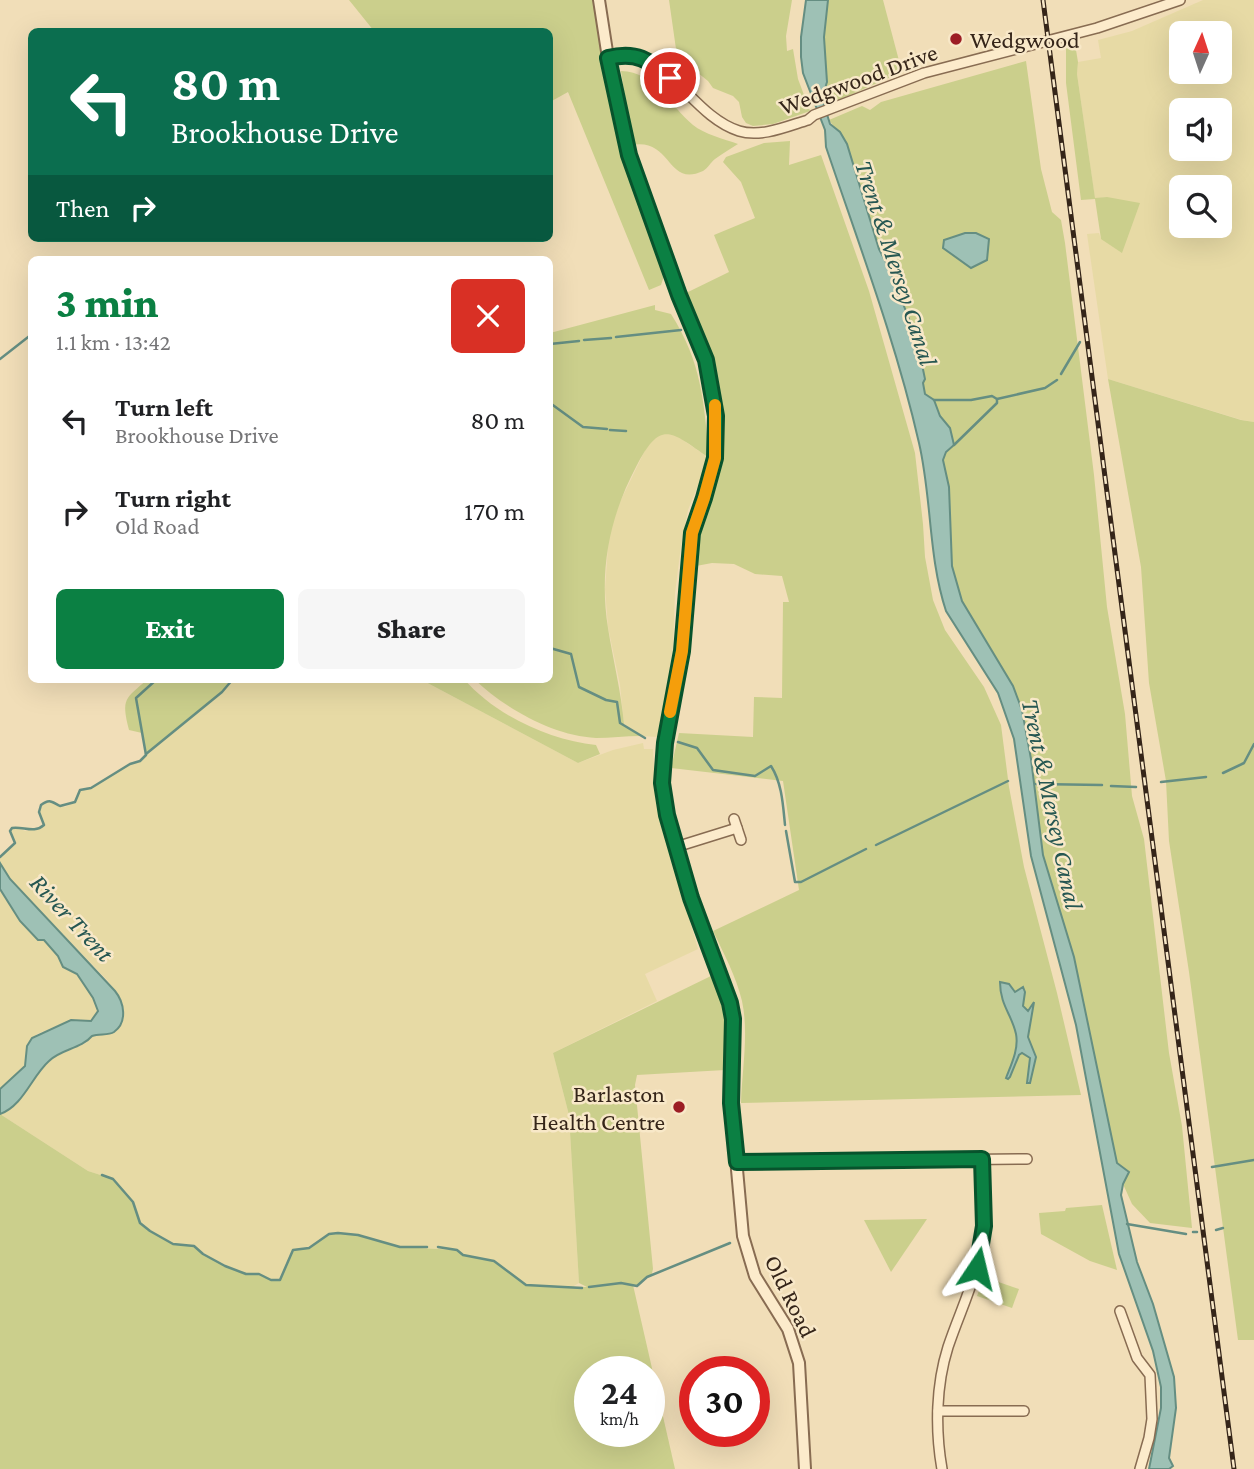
<!DOCTYPE html>
<html lang="en">
<head>
<meta charset="utf-8">
<style>
	:root { --surface:#fff; --page:#f6f6f6; --text:#202124; --muted:#757577; --accent:#0b8043 }
	body { margin:0; font-family:"Crimson Pro",serif; background:var(--page); color:var(--text); height:100vh; display:flex; flex-direction:column; font-size:26px; white-space:nowrap }
	* { box-sizing:border-box; margin:0 }
	p { font-size:23px; color:var(--muted) }
	.icon { flex:none; width:38px; height:38px; fill:none; stroke:currentColor; stroke-width:2; stroke-linecap:round; stroke-linejoin:round }
	.map { position:relative; flex:1; overflow:hidden }
	.details { position:absolute; left:28px; top:256px; width:525px; height:427px; display:flex; flex-direction:column; background:var(--surface); border-radius:10px; box-shadow:0 7px 28px #0002 }
	.details>* { flex:none }
	.hud { position:absolute; left:28px; top:28px; width:525px; height:214px; border-radius:10px; box-shadow:0 7px 28px #0002; background:#0b6e4f; color:#fff; overflow:hidden }
	.needle { width:46px; rotate:3deg }
	.buttons { position:absolute; left:1169px; top:21px; display:grid; gap:14px }
	.buttons a { display:grid; place-items:center; width:63px; height:63px; border-radius:10px; background:var(--surface); box-shadow:0 7px 28px #0002; font-size:35px }
	.speed { position:absolute; left:574px; top:1356px; display:flex; gap:14px; font-size:35px; font-weight:700; text-align:center }
	.speed>* { display:grid; place-content:center; width:91px; height:91px; border-radius:50%; background:var(--surface); box-shadow:0 7px 28px #0002; line-height:1 }
	.speed small { font-size:18px; font-weight:400 }
	.speed .limit { border:10px solid #d22; background:#fff; color:#111 }
	.pin { position:absolute; display:grid; place-items:center; width:60px; height:60px; color:#fff; margin:-30px; border:4px solid #fff; border-radius:50%; box-shadow:0 2px 7px #0007 }
	.me { position:absolute; width:77px; margin:-38px; rotate:10deg; stroke-linejoin:round; filter:drop-shadow(0 0 5px #0008) }
	.turn { display:flex; align-items:center; gap:24px; height:147px; padding:0 28px; font-size:32px }
	.turn .icon { width:91px; height:91px; stroke-width:2.5 }
	.turn b { display:block; font-size:49px; line-height:60px }
	.then { display:flex; align-items:center; height:66px; padding:0 28px; background:#0003; gap:14px; font-size:26px }
	.round { display:grid; place-items:center; flex:none; width:74px; height:74px; border-radius:10px; background:var(--page) }
	.overview { display:flex; align-items:center; justify-content:space-between; height:119px; padding:0 28px }
	h1 { font-size:42px; font-weight:800; line-height:52px; color:var(--accent) }
	.cta { display:flex; gap:14px; margin-top:auto; padding:14px 28px }
	.cta a { flex:1; height:80px; border-radius:10px; background:var(--accent); color:#fff; font-size:28px; font-weight:800; line-height:80px; text-align:center }
	.cta a+a { background:var(--page); color:var(--text) }
	ul { padding:0; list-style:none }
	li { display:flex; align-items:center; gap:21px; height:91px; padding:0 28px }
	li div { flex:1 }
	li b { display:block; font-size:26px }
	li em { font-style:normal }
	.map>svg:first-child { display:block }
</style>
</head>
<body>
<div class="map">
<svg width="1254" height="1469" viewBox="0 0 1254 1469">
	<rect width="100%" height="100%" fill="#f1deb8"/>
	<g fill="#e7daa5" fill-rule="evenodd">
		<path d="M1203 0H1254V422L1242 420 1108 379 1087 234 1099 233 1101 239 1107 197 1095 199 1077 74 1078 62 1101 58 1098 40 1132 31ZM1181 33H1220V72H1181ZM1181 110H1220V149H1181ZM1181 187H1220V226H1181Z"/>
		<path d="M665 433 677 436 709 458 688 510 681 546 675 593 673 647 658 737 641 736 624 724 620 685 608 627 605 589 609 533 620 502 648 444 655 436Z"/>
		<path d="M233 679H420L578 763 613 750 643 743 644 749H653L656 803 698 949 645 974 657 1001 553 1053 569 1115 579 1283 572 1287 526 1285 495 1262 463 1255 457 1250 400 1247 358 1235 293 1250 280 1280H271L259 1274H246L212 1259 194 1246 173 1244 150 1231 140 1223 133 1202 113 1179 88 1171 0 1114 17 1103 50 1059 86 1043 123 1005 119 995 107 980 10 879 0 863V857L15 843 10 831 12 828 17 827 25 831 41 828 44 822 39 812V808L47 800 65 807 75 802 80 790 91 788 130 764 140 761 183 722 222 692Z"/>
		<path d="M0 891 20 921 33 936 44 940 58 956 63 967 77 974 93 998 98 1012 91 1021 71 1020 37 1034 27 1046 25 1066 0 1089Z"/>
	</g>
	<g fill="#cbcf8c" fill-rule="evenodd">
		<path d="M349 0H593L625 156 664 276 661 285 649 290 568 92 550 102V32L374 31Z"/>
		<path d="M669 0H792L786 36 787 51 793 49 798 79 810 111 773 124 753 126 746 123 742 117 739 102 733 96 713 88 708 81 677 56Z"/>
		<path d="M828 0H883L902 72 834 102 822 98 827 82 824 37Z"/>
		<path d="M1075 44 1078 62 1077 74 1095 198 1107 197 1140 203 1122 253 1101 239 1095 199 1081 200 1066 83V47Z"/>
		<path d="M1026 61 1041 169 1052 212 1061 220 1065 243 1094 475 1107 607 1125 714 1132 796 1144 839 1169 1053 1182 1126 1192 1228 1150 1223 1132 1204 1123 1184C1126 1177 1123 1167 1117 1163L1074 957 1043 855 1031 759 1022 710 1013 686 962 601 952 566 950 545 951 524 943 460 946 452 954 445 950 428 940 416 934 400 925 395 923 383 925 379 917 340 890 270 879 249 847 144 829 120 862 106 870 110 881 102Z"/>
		<path d="M621 71C656 72 669 105 693 125 704 134 724 139 738 144 730 149 722 154 715 159 710 163 708 168 703 171 667 188 672 138 632 145Z"/>
		<path d="M790 141 789 165 821 155 869 291 915 453 923 524 925 557 933 600 945 630 984 687 1001 725 1009 787 1024 867 1057 993 1081 1095 741 1103C742 1070 749 1033 742 1001 736 976 724 954 713 931L799 890 783 781 671 768 679 733 753 737 754 697 782 698 783 602H789L782 576 755 574 734 564 712 563 696 566 703 520 717 467 719 411 707 349 686 293 729 272 714 235 755 218 741 182 723 162 726 157 764 143Z"/>
		<path d="M655 305V310L671 314C702 363 704 402 709 458 670 431 661 419 636 467 609 518 599 571 608 628 613 660 621 691 624 724H622L640 736C626 736 610 738 596 738 553 736 504 708 474 679H550V333Z"/>
		<path d="M1108 379 1241 420 1254 422V1340H1238L1189 972 1169 841 1166 781 1149 683 1141 567Z"/>
		<path d="M148 679H233L222 692 146 755 142 733 129 730C121 698 125 699 148 679Z"/>
		<path d="M420 679H464C495 715 549 740 596 745L600 754 578 763Z"/>
		<path d="M713 975C728 1010 725 1033 725 1070L637 1075 635 1085 653 1269 651 1277H647L637 1286 633 1285 675 1469H0V1114L88 1171 113 1179 133 1202 140 1223 150 1231 173 1244 194 1246 203 1254 225 1266 246 1274H259L271 1280H280L293 1250 309 1248 329 1234 338 1233 358 1235 400 1247 457 1250 463 1255 494 1261 527 1285 587 1287 579 1283 569 1115 553 1053ZM590 1372H649V1432H590Z"/>
		<path d="M1102 1205 1117 1270 1090 1261 1041 1234 1039 1213 1065 1211 1066 1208Z"/>
		<path d="M927 1219 891 1272 864 1220Z"/>
		<path d="M984 1277 1019 1289 1012 1308 977 1296Z"/>
	</g>
	<g fill="#9ec1b5" stroke="#658e82" stroke-width="2">
		<path d="M806 0H828L824 37 827 82 822 98 830 124 840 132 847 144 879 249 890 270 917 340 925 379 923 383 925 394 934 400 940 416 950 428 954 445 946 452 943 460 949 487 952 566 962 601 1013 686 1022 710 1031 759 1043 855 1074 957 1117 1163 1129 1172 1123 1184 1121 1195 1137 1262 1153 1304 1174 1377 1176 1408 1169 1458 1173 1466 1169 1469H1149L1161 1408V1387L1153 1351 1119 1254 1076 1025 1031 856 1014 739 998 693 946 611C928 556 932 499 919 443 896 342 859 245 826 147L825 130 803 73 801 57V37Z"/>
		<path d="M965 233H976L989 239 987 260 971 268 943 248 944 240Z"/>
		<path d="M0 863 10 879 115 991C124 1002 128 1022 114 1032 108 1036 99 1033 92 1036 81 1049 61 1049 49 1061 32 1076 23 1106 0 1114V1089L25 1066 27 1046 32 1038 71 1020 91 1021 98 1011 93 998 77 974 63 967 58 956 44 940H38L20 921 0 889Z"/>
		<path d="M1000 982 1009 984 1015 992 1023 987 1025 992 1023 1006 1028 1011 1034 1002 1028 1037 1036 1057 1030 1083H1027L1030 1058 1022 1053 1019 1055 1010 1077 1008 1079 1006 1078C1011 1065 1019 1049 1016 1034 1012 1015 1000 1005 1000 982Z"/>
	</g>
	<g fill="none" stroke-linecap="round" stroke-linejoin="round">
		<g stroke="#658e82" stroke-width="2.5">
			<path d="M616 337 681 330"/>
			<path d="M584 340 611 338"/>
			<path d="M550 344 579 341"/>
			<path d="M0 359 32 334"/>
			<path d="M1061 374 1080 342"/>
			<path d="M934 400H971L992 396 997 399"/>
			<path d="M550 403 583 427 607 429"/>
			<path d="M610 430 626 431"/>
			<path d="M954 445 997 403V399L1045 388 1057 380"/>
			<path d="M550 648 571 654 579 687 606 700 617 702 620 723 645 738"/>
			<path d="M678 742 697 748 713 770 755 776 771 766C782 783 783 805 785 825"/>
			<path d="M146 754 222 692 233 679"/>
			<path d="M1223 773 1244 763 1254 744"/>
			<path d="M1161 782 1206 777"/>
			<path d="M1036 784 1102 785"/>
			<path d="M1111 786 1136 787"/>
			<path d="M786 831 795 882H801L866 849"/>
			<path d="M876 845 1008 781"/>
			<path d="M0 857 15 843 10 831 12 828C23 826 34 834 44 825L39 812 41 805C50 798 52 802 60 806L75 802 80 790 91 788 130 764 140 761 146 755 136 698 157 679"/>
			<path d="M1212 1167 1254 1160"/>
			<path d="M102 1175 113 1179 133 1202 140 1223 150 1231 173 1244 194 1246 203 1254 225 1266 246 1274H259L271 1280H280L293 1250 309 1248 329 1234 338 1233 358 1235 400 1247H427"/>
			<path d="M1127 1224 1186 1234"/>
			<path d="M1216 1230 1223 1228"/>
			<path d="M1193 1232H1197"/>
			<path d="M438 1247 457 1250 463 1255 494 1261 526 1285 582 1288"/>
			<path d="M589 1287 621 1283 637 1286 647 1277 730 1243"/>
		</g>
		<defs>
			<g id="minor">
				<path d="M608 58C620 55 633 53 645 59 678 74 701 119 739 131 761 138 788 126 808 120L814 115 924 73 1097 28 1180 0"/>
				<path d="M734 819 741 840"/>
				<path d="M676 847 737 828"/>
				<path d="M737 1162 1027 1159"/>
				<path d="M1120 1311 1137 1358 1150 1375 1152 1419 1149 1438 1140 1469"/>
				<path d="M938 1411H1024"/>
				<path d="M942 1469C935 1429 936 1385 948 1347 959 1314 974 1284 981 1250 987 1221 983 1189 982 1159"/>
			</g>
			<path id="tertiary" d="M599 0 608 58 630 155 679 295 706 360 716 416 715 458 704 498 692 533 682 651 665 743 662 783 667 815 691 899 730 1003 732 1019 731 1103 743 1236 755 1276 788 1329 799 1363 805 1469"/>
		</defs>
		<use href="#minor" stroke="#886c52" stroke-width="12"/>
		<use href="#tertiary" stroke="#886c52" stroke-width="14"/>
		<use href="#minor" stroke="#fcebcb" stroke-width="9"/>
		<use href="#tertiary" stroke="#fcebcb" stroke-width="10"/>
		<defs>
			<path id="rail" d="M1043 0 1234 1469"/>
		</defs>
		<use href="#rail" stroke="#352519" stroke-width="5"/>
		<use href="#rail" stroke="#f8e8c8" stroke-width="2.5" stroke-dasharray="8" stroke-linecap="butt"/>
	</g>
	<g fill="none" stroke-linecap="round" stroke-linejoin="round">
		<defs>
			<path id="route" d="M670 78C648 60 637 51 608 58L629 155 679 295 706 360 716 416 715 458 704 498 692 533 682 651 665 743 662 783 667 815 691 898 730 1003 733 1019 731 1103 737 1162 982 1159 984 1226 977 1268"/>
		</defs>
		<use href="#route" stroke="#07532c" stroke-width="18"/>
		<use href="#route" stroke="#0b8043" stroke-width="12"/>
		<path stroke="#f59e0b" stroke-width="12" d="M670 712 682 651 692 533 704 498 715 458V405"/>
	</g>
	<g fill="#9c1d24" stroke="#f8e8c8" stroke-width="2.5">
		<circle cx="956" cy="39" r="7"/>
		<circle cx="679" cy="1107" r="7"/>
	</g>
	<g text-anchor="middle" dominant-baseline="central" stroke-width="5" stroke-linejoin="round" paint-order="stroke">
		<g font-size="24" fill="#352519" stroke="#f8e8c8" text-anchor="start">
			<text x="970" y="39">Wedgwood</text>
			<text x="665" y="1093" text-anchor="end">Barlaston<tspan x="665" dy="28">Health Centre</tspan></text>
		</g>
		<g font-size="24" fill="#352519" stroke="#f8e8c8">
			<text transform="translate(858 79) rotate(-20)">Wedgwood Drive</text>
			<text transform="translate(791 1296) rotate(64)">Old Road</text>
		</g>
		<g font-size="26" font-style="italic" fill="#265752" stroke="#f8e8c8">
			<text transform="translate(896 263) rotate(72)">Trent &amp; Mersey Canal</text>
			<text transform="translate(1052 804) rotate(78)">Trent &amp; Mersey Canal</text>
			<text transform="translate(72 918) rotate(47)">River Trent</text>
		</g>
	</g>
</svg>
<div class="buttons">
<a><svg class="needle" viewBox="-14 -14 28 28"><path d="M0-13l5 13h-10z" fill="#e53935"/><path d="M0 13l5-13h-10z" fill="#757577"/></svg></a>
<a><svg class="icon" aria-label="sound" viewBox="0 0 24 24"><path d="M4 9h4l5-4v14l-5-4H4zM17 9q2 3 0 6"/></svg></a>
<a><svg class="icon" aria-label="search" viewBox="0 0 24 24"><circle cx="10" cy="10" r="6"/><path d="M15 15l6 6"/></svg></a>
</div>
<div class="speed"><div>24<small>km/h</small></div><div class="limit">30</div></div>
<div class="pin" style="left:670px;top:78px;background:#d93025"><svg class="icon" aria-label="arrive" viewBox="0 0 24 24"><path d="M6 21V4h12l-3 4 3 4H6"/></svg></div>
<svg class="me" style="left:977px;top:1268px" viewBox="-20 -20 40 40"><path d="M0-17L14 15 0 8-14 15z" fill="#0b8043" stroke="#fff" stroke-width="4"/></svg>
<div class="hud">
<div class="turn"><svg class="icon" aria-label="left" viewBox="0 0 24 24"><path d="M17 20v-9H6M10 6l-5 5 5 5"/></svg><div><b>80 m</b>Brookhouse Drive</div></div>
<div class="then">Then<svg class="icon" aria-label="right" viewBox="0 0 24 24"><path d="M7 20v-9h11M14 6l5 5-5 5"/></svg></div>
</div>
<section class="details">
<div class="overview"><div><h1>3 min</h1><p>1.1 km · 13:42</p></div><a class="round" style="background:#d93025;color:#fff"><svg class="icon" aria-label="close" viewBox="0 0 24 24"><path d="M6 6l12 12M18 6L6 18"/></svg></a></div>
<ul>
<li><svg class="icon" aria-label="left" viewBox="0 0 24 24"><path d="M17 20v-9H6M10 6l-5 5 5 5"/></svg><div><b>Turn left</b><p>Brookhouse Drive</p></div><em>80 m</em></li>
<li><svg class="icon" aria-label="right" viewBox="0 0 24 24"><path d="M7 20v-9h11M14 6l5 5-5 5"/></svg><div><b>Turn right</b><p>Old Road</p></div><em>170 m</em></li>
</ul>
<div class="cta"><a>Exit</a><a>Share</a></div>
</section>
</div>
</body>
</html>
